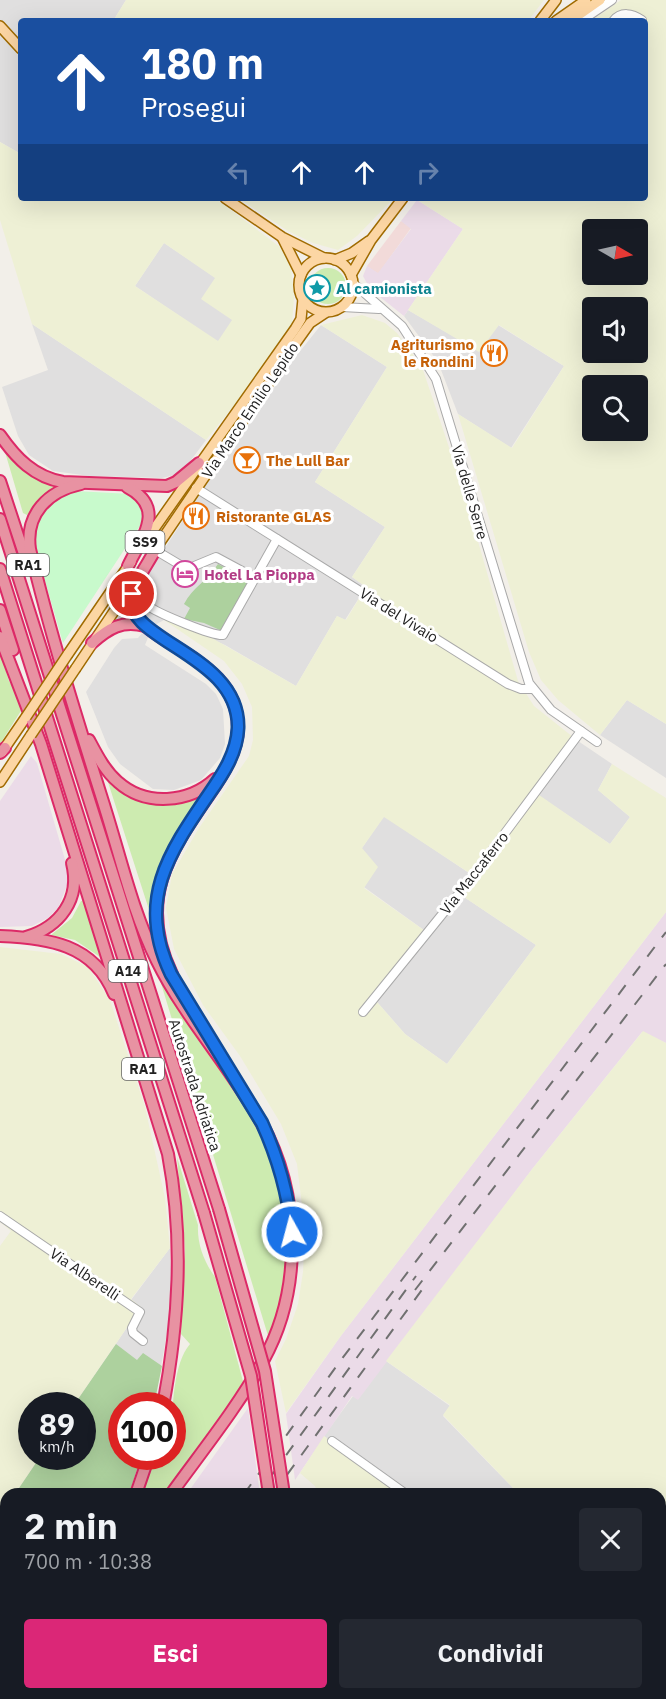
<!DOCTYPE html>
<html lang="it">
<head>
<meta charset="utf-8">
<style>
	:root { --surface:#171b24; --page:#242831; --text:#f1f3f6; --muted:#9ea1a6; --accent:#db2777 }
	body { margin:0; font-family:"IBM Plex Sans",sans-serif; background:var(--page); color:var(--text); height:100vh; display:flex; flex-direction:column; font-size:22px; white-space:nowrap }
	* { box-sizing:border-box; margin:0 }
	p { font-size:20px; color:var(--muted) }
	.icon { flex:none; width:33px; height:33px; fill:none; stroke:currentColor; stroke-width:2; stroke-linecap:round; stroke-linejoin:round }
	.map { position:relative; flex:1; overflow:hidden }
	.details { position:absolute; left:0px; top:1488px; width:666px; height:212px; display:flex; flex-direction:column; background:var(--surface); border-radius:18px 18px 0 0; box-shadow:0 6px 24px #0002 }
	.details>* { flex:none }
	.guide { position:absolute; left:18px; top:18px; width:630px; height:183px; border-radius:6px; box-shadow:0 6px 24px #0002; background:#1a4fa0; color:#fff; overflow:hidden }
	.needle { width:39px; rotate:99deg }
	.fabs { position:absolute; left:582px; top:219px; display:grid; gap:12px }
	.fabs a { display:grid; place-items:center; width:66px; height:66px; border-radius:6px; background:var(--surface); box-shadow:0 6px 24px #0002; font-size:30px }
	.speed { position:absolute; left:18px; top:1392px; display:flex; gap:12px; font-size:30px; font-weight:700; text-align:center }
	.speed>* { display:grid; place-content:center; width:78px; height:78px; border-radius:50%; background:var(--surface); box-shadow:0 6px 24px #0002; line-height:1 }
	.speed small { font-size:15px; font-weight:400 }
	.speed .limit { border:9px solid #d22; background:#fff; color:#111 }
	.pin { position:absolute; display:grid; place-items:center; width:51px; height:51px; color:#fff; margin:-26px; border:3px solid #fff; border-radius:50%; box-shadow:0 2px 6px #0007 }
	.me { position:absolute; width:66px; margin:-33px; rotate:353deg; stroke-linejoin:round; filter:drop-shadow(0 0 4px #0008) }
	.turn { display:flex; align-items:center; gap:21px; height:126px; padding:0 24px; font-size:27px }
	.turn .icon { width:78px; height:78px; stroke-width:2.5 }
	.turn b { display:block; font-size:42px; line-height:51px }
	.lanes { display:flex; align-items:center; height:57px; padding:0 24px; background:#0003; justify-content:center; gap:30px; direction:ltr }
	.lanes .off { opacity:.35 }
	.round { display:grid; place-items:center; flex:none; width:63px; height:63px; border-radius:6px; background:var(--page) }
	.head { display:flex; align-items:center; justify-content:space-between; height:102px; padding:0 24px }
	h1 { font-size:36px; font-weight:700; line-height:45px }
	.primary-button { display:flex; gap:12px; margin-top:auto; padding:12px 24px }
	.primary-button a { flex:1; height:69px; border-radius:6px; background:var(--accent); color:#fff; font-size:24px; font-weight:700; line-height:69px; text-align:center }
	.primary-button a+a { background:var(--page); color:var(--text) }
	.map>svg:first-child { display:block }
</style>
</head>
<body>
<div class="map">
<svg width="666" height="1699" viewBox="0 0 666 1699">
	<rect width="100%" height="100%" fill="#f2efe9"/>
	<g fill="#e0dfdf">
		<path d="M0 0H126L113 21H21V154L0 142Z"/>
		<path d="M164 243 216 278 233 320 218 342 135 286Z"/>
		<path d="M408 310 479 351 498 325 564 366 511 448 458 414 438 362 404 316Z"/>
		<path d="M32 324 206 440 185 468 175 475 162 478 90 476 53 471 29 455 18 436 2 387 48 370Z"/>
		<path d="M321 325 387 367 315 482 385 527 352 577 366 587 345 620 337 616 296 686 225 645 164 620 153 626 141 614 137 601 142 583 208 482 297 355Z"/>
		<path d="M144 631 149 635 145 645 206 684 216 694 223 709 225 744 220 758 201 780 174 790 153 789 120 764 108 747 86 692 114 648 122 639 138 638Z"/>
		<path d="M627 700 666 724V778L600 735Z"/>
		<path d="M578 741 612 764 598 790 630 817 610 844 538 795Z"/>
		<path d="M384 816 475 877 461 895 536 945 447 1064 405 1034 377 1002 428 933 364 887 362 848Z"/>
		<path d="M170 1248 172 1288 169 1322 154 1405 122 1406V1456L141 1457 129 1494H15L40 1457 82 1456V1406L74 1405 141 1307 131 1300Z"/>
		<path d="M386 1361 450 1406 443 1416 514 1489 510 1494H400L324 1436 353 1396 358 1399Z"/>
	</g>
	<path fill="#f2dad9" d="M401 221 411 228 378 274 367 266Z"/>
	<g fill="#ebdbe8">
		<path d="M417 200 463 229 404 316 370 289 363 276 367 266 378 273 411 229 401 221Z"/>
		<path d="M31 756 37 763 68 870V883L58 908 48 918 32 926 0 927V801Z"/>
		<path d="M666 912V1043L642 1032 533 1168 358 1400 352 1396 295 1480 286 1414 340 1337Z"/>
		<path d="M248 1408 260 1494H187L191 1488Z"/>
		<path d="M58 1694H140L136 1699H55Z"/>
	</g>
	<path fill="#c7c7b4" d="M0 1524 6 1528V1678L0 1685Z"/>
	<g fill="#eef0d5" fill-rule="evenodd">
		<path d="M126 0H544L528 21H113Z"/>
		<path d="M621 0H666V724L627 700 600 735 558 700 541 680 529 652 458 414 512 448 564 366 499 325 479 352 408 310 463 229 414 198H645V21H591ZM592 230H638V274H592ZM592 308H638V352H592ZM592 386H638V430H592Z"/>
		<path d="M0 142 21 154V198H215L280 247 291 268 294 298 292 324 244 393 206 440 32 324 0 220ZM164 243 215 278 201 299 232 320 218 341 135 286Z"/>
		<path d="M238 198H394L357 236 338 250 313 243 288 231Z"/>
		<path d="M362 315 385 323 397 333 422 367 463 489 518 681 534 706 578 741 539 795 610 844 630 817 598 790 612 764 666 798V912L340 1337 286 1413 275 1361 286 1339 298 1304 303 1272 305 1231 297 1164 281 1124 240 1056 203 1005 174 949 166 908 172 874 199 828 249 756 253 740 252 707 242 684 224 661 164 620 198 630 296 686 337 616 346 620 366 587 352 577 385 527 315 482 387 367 321 325ZM384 817 474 876 461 895 536 945 447 1064 405 1034 377 1002 428 933 364 888 378 867 362 848Z"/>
		<path d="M0 947 61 954 88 967 110 1000 145 1107 165 1198 170 1248 131 1299 141 1307 74 1405 32 1406V1456L40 1457 15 1494H6V1507L0 1516V1246L11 1231 0 1222Z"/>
		<path d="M643 1031 666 1043V1565H660V1494H510L514 1489 443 1415 450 1405 386 1361 533 1168Z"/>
		<path d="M324 1436 393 1489 400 1494H318L315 1486 300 1473Z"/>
		<path d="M660 1578H666V1699H344L357 1694H660Z"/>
		<path d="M140 1694H245V1699H136Z"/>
	</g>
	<g fill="#cdebb0">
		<circle cx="328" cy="286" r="18"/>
		<path d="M5 452C25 470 35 477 61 485L44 495 27 515 23 513Z"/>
		<path d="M0 653 9 681 24 706 0 744Z"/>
		<path d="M106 776C141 798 162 817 204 795 176 841 155 862 152 919Z"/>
		<path d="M81 901H84L100 957 75 940 51 935 72 918Z"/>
		<path d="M162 979C224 1074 305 1165 285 1287 282 1304 275 1322 269 1339L160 980Z"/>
		<path d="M177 1157 198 1225C197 1244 204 1262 215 1277L244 1385 166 1494H142L156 1457 172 1456C172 1427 170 1367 190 1344L181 1334 185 1250Z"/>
	</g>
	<g fill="#add19e">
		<path d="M218 564 250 581 222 631 204 623 184 619 190 608 184 604C193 587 208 580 218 564Z"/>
		<path d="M116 1344 137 1360 143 1353 162 1366 154 1405 122 1406V1456L141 1457 129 1494H15L40 1457 82 1456V1406L74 1405Z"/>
	</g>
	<path fill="#c8facc" d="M75 491 131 494 141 505 143 521 63 643 35 546C34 518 49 500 75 491Z"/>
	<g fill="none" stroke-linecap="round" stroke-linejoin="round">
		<defs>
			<g id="minor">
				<path d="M581 21 612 0"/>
				<path d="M613 21C621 11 632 13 642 20"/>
				<path d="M353 283 402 326 436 379 529 683 551 710 597 742"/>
				<path d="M342 307 379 309"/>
				<path d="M196 488 508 684 521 689H532"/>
				<path d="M155 550 187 569 216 557 255 578"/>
				<path d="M150 607C160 614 212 636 223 635L277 539"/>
				<path d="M363 1012 470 880 581 731"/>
				<path d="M0 1216 140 1312 132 1328 133 1333 143 1341"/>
				<path d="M332 1441 406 1494"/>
				<path d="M660 1574H666"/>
				<path d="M334 1699 349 1694"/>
			</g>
			<g id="major">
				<path d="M540 21 556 0"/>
				<path d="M556 21 586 0"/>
				<path d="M570 21 600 0"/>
				<path d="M0 26 21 49"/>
				<path d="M225 198 282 237 324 258"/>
				<path d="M283 239 301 275"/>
				<circle cx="326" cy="285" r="27"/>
				<path d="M335 260 352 253 369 241"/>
				<path d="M351 275 371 240 403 198"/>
				<path d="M142 546 295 329 301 319 303 299"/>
				<path d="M152 554 295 344 310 323 325 313"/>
				<path d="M68 654 131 562"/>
				<path d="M76 668 133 583"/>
				<path d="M2 752 26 717"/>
				<path d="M0 782 31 735"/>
			</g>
			<g id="highway">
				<path d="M0 435C16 458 34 477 63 482L167 486 176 482 199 463"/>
				<path d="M0 481 26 560"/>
				<path d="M81 484C48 491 25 514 30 549 51 637 78 722 105 808 121 859 133 913 157 961 185 1018 230 1066 261 1122 301 1194 303 1289 263 1361 237 1408 202 1451 171 1494"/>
				<path d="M127 487C167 508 142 537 128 566"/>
				<path d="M0 519 219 1209"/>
				<path d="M155 550C148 564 133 583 131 599 128 643 240 653 238 729 237 753 223 775 209 795 168 854 137 901 172 974"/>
				<path d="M0 569 204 1213"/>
				<path d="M0 610 13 650"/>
				<path d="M0 637 41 744 168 1154C184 1239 179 1321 163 1406"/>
				<path d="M92 643C109 628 122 620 145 626"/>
				<path d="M89 740C97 755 105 771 118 782 146 807 189 803 215 779"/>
				<path d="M0 753 5 748"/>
				<path d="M0 936C48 938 94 944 114 994"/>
				<path d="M26 937C60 927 81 899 72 863"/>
				<path d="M136 1494 149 1456"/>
				<path d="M0 1691 6 1684"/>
				<path d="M13 1699 17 1694"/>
				<path d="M26 1699 29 1694"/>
				<path d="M41 1699 44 1694"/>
				<path d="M268 1699 269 1694"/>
				<path d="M284 1699 285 1694"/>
			</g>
		</defs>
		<use href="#minor" stroke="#a9a9a9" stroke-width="10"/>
		<use href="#major" stroke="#a06b00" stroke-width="12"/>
		<use href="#highway" stroke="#dc2a67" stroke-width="14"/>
		<use href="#minor" stroke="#fff" stroke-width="8"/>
		<use href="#major" stroke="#fcd6a4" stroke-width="9"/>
		<use href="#highway" stroke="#e892a2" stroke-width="10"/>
		<g stroke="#707070" stroke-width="2" stroke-dasharray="12 12" stroke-linecap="butt">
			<path d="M415 1290 666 964"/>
			<path d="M244 1494 338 1364 666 932"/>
			<path d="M258 1494 416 1276"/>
			<path d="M273 1494 424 1287"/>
			<path d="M97 1699 101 1694"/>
			<path d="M110 1699 114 1694"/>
			<path d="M126 1699 130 1694"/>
		</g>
		<defs>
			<g id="major-bridge">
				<path d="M26 717 68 654"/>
				<path d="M31 735 76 668"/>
			</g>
			<g id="highway-bridge">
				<path d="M219 1209 265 1371 284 1494"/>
				<path d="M204 1213 251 1376 269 1494"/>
			</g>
		</defs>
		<use href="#major-bridge" stroke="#a06b00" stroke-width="12" stroke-linecap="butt"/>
		<use href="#highway-bridge" stroke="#dc2a67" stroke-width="14" stroke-linecap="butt"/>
		<use href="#major-bridge" stroke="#fcd6a4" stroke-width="9"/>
		<use href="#highway-bridge" stroke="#e892a2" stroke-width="10"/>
	</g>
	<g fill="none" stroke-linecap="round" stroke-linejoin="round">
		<defs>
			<path id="route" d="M132 594C121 641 240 653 238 728 237 753 223 774 209 794 168 854 136 901 171 974L262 1123C278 1158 288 1193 292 1232"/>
		</defs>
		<use href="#route" stroke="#114b97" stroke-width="15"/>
		<use href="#route" stroke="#1a73e8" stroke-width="10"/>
	</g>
	<defs>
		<symbol id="sight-ring" viewBox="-11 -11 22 22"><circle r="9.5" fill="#fff" stroke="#0f9aa8" stroke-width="1.5"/><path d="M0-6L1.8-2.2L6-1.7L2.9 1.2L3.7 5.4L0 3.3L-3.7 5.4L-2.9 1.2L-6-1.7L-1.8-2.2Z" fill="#0f9aa8"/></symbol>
		<symbol id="restaurant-ring" viewBox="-11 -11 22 22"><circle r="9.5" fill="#fff" stroke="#e8710a" stroke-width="1.5"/><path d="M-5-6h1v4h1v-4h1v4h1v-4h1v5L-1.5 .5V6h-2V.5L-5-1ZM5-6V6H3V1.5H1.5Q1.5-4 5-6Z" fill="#e8710a"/></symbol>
		<symbol id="bar-ring" viewBox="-11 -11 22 22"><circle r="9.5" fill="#fff" stroke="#e8710a" stroke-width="1.5"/><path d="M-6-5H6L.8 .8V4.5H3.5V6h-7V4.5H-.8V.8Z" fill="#e8710a"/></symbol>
		<symbol id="hotel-ring" viewBox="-11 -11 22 22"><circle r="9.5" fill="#fff" stroke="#d1479c" stroke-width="1.5"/><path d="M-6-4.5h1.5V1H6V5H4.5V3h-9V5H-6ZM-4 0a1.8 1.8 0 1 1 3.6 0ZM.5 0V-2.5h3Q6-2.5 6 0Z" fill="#d1479c"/></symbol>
	</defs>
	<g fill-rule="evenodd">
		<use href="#sight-ring" x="302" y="273" width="30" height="30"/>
		<use href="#restaurant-ring" x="479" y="338" width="30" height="30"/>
		<use href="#bar-ring" x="232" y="445" width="30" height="30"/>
		<use href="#restaurant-ring" x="181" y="501" width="30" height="30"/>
		<use href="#hotel-ring" x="170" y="559" width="30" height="30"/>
	</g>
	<g text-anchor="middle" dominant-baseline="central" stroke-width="6" stroke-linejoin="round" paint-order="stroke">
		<g fill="#fff" stroke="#646464" stroke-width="1.5">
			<rect x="125.5" y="531" width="39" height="22" rx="4.5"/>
			<rect x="7" y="554" width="42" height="22" rx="4.5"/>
			<rect x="108.5" y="960" width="39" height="22" rx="4.5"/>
			<rect x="122" y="1058" width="42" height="22" rx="4.5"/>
		</g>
		<g font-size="14" font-weight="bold" fill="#222">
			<text x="145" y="542">SS9</text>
			<text x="28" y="565">RA1</text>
			<text x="128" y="971">A14</text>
			<text x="143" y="1069">RA1</text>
		</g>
		<g font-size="15" font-weight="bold" fill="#0d838f" stroke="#fff" text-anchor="start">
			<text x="336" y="288">Al camionista</text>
		</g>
		<g font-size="15" font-weight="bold" fill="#c56008" stroke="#fff" text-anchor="start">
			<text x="474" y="344" text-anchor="end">Agriturismo<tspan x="474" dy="17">le Rondini</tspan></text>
			<text x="266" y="460">The Lull Bar</text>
			<text x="216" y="516">Ristorante GLAS</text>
		</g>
		<g font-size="15" fill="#222" stroke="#fff">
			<text transform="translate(250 410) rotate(-56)">Via Marco Emilio Lepido</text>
			<text transform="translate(470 492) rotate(74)">Via delle Serre</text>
			<text transform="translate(399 615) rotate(32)">Via del Vivaio</text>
			<text transform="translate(474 873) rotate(-52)">Via Maccaferro</text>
			<text transform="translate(195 1085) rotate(72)">Autostrada Adriatica</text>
			<text transform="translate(85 1274) rotate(34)">Via Alberelli</text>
		</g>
		<g font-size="15" font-weight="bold" fill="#b23c85" stroke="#fff" text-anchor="start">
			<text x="204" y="574">Hotel La Pioppa</text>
		</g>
	</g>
</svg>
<div class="fabs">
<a><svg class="needle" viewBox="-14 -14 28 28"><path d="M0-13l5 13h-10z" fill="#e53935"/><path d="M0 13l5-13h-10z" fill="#9ea1a6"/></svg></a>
<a><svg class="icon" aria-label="sound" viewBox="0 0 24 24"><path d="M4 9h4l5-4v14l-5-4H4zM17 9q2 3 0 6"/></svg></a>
<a><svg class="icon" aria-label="search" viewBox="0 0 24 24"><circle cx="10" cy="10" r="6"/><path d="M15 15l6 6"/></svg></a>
</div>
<div class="speed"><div>89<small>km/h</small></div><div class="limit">100</div></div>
<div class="pin" style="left:132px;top:594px;background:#d93025"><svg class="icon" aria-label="arrive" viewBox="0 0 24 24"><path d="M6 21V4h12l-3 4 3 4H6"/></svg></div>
<svg class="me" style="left:292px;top:1232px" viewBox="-20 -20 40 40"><circle r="17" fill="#1a73e8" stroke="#fff" stroke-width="3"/><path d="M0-11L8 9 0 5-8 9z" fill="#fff"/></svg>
<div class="guide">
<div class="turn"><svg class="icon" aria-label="ahead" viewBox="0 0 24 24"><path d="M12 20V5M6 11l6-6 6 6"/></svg><div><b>180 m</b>Prosegui</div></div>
<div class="lanes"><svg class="icon off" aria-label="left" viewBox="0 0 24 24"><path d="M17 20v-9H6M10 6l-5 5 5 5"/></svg><svg class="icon" aria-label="ahead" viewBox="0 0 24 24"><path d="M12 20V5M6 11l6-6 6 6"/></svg><svg class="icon" aria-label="ahead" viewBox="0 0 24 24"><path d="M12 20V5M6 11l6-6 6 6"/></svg><svg class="icon off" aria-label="right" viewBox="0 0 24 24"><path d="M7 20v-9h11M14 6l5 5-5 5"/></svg></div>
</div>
<section class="details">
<div class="head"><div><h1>2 min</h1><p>700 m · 10:38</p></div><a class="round"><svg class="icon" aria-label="close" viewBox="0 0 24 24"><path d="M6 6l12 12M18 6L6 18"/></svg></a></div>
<div class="primary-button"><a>Esci</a><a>Condividi</a></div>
</section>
</div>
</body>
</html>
